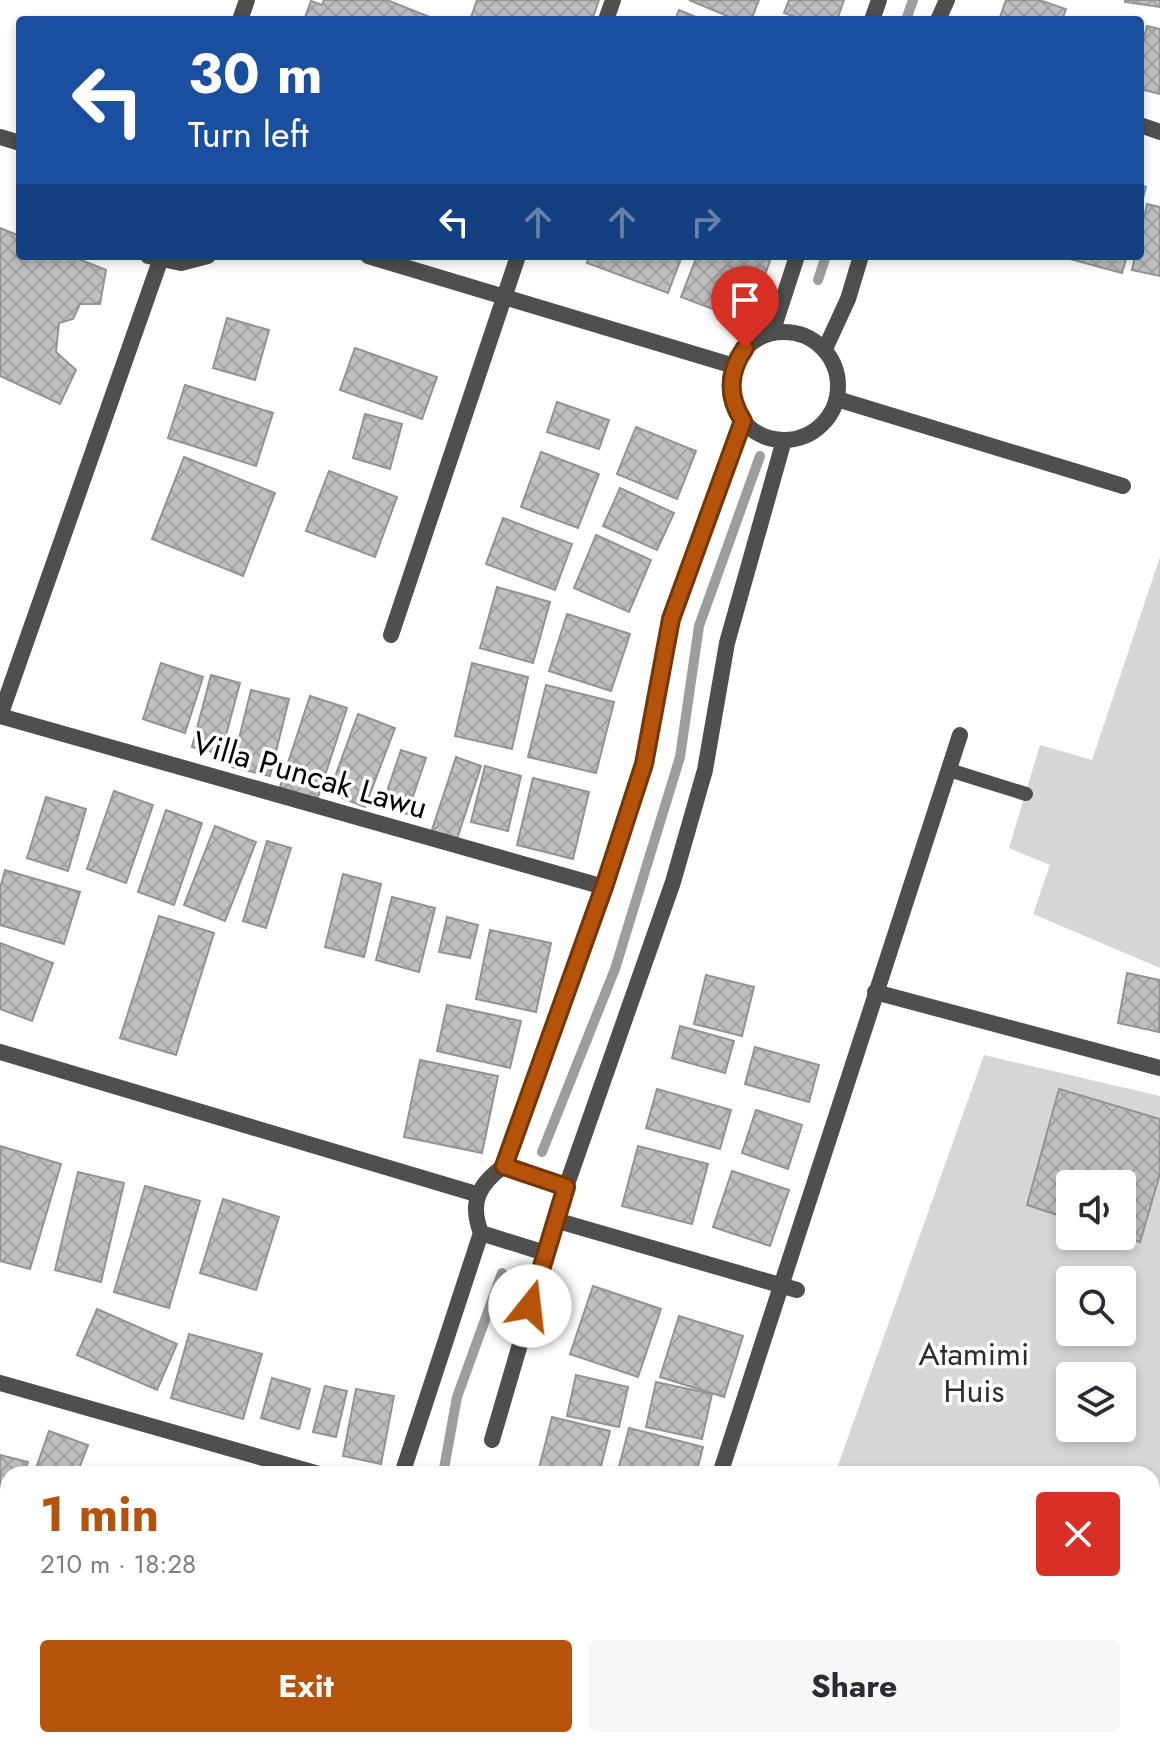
<!DOCTYPE html>
<html lang="en">
<head>
<meta charset="utf-8">
<style>
	:root { --surface:#fff; --page:#f7f7f7; --text:#2b2b33; --muted:#7c7c81; --accent:#b45309 }
	body { margin:0; font-family:Jost,sans-serif; background:var(--page); color:var(--text); height:100vh; display:flex; flex-direction:column; font-size:30px; white-space:nowrap }
	* { box-sizing:border-box; margin:0 }
	p { font-size:26px; color:var(--muted) }
	.icon { flex:none; width:44px; height:44px; fill:none; stroke:currentColor; stroke-width:2; stroke-linecap:round; stroke-linejoin:round }
	.map { position:relative; flex:1; overflow:hidden }
	.drawer { position:absolute; left:0px; top:1466px; width:1160px; height:282px; display:flex; flex-direction:column; background:var(--surface); border-radius:24px 24px 0 0; box-shadow:0 4px 12px #0003 }
	.drawer>* { flex:none }
	.top-card { position:absolute; left:16px; top:16px; width:1128px; height:244px; border-radius:8px; box-shadow:0 4px 12px #0003; background:#1a4fa0; color:#fff; overflow:hidden }
	.controls { position:absolute; left:1056px; top:1170px; display:grid; gap:16px }
	.controls a { display:grid; place-items:center; width:80px; height:80px; border-radius:8px; background:var(--surface); box-shadow:0 4px 12px #0003; font-size:40px }
	.pin { position:absolute; display:grid; place-items:center; width:68px; height:68px; color:#fff; margin:-82px -34px; border-radius:50% 50% 50% 0; rotate:-45deg; box-shadow:0 0 8px #0007 }
	.pin .icon { rotate:45deg }
	.me { position:absolute; width:88px; margin:-44px; rotate:16deg; stroke-linejoin:round; filter:drop-shadow(0 0 6px #0008) }
	.turn { display:flex; align-items:center; gap:28px; height:168px; padding:0 40px; font-size:36px }
	.turn .icon { width:104px; height:104px; stroke-width:2.5 }
	.turn b { display:block; font-size:56px; line-height:68px }
	.lanes { display:flex; align-items:center; height:76px; padding:0 40px; background:#0003; justify-content:center; gap:40px; direction:ltr }
	.lanes .off { opacity:.35 }
	.round { display:grid; place-items:center; flex:none; width:84px; height:84px; border-radius:8px; background:var(--page) }
	.summary { display:flex; align-items:center; justify-content:space-between; height:136px; padding:0 40px }
	h1 { font-size:48px; font-weight:700; line-height:60px; color:var(--accent) }
	.button { display:flex; gap:16px; margin-top:auto; padding:16px 40px }
	.button a { flex:1; height:92px; border-radius:8px; background:var(--accent); color:#fff; font-size:32px; font-weight:700; line-height:92px; text-align:center }
	.button a+a { background:var(--page); color:var(--text) }
	.map>svg:first-child { display:block }
</style>
</head>
<body>
<div class="map">
<svg width="1160" height="1747" viewBox="0 0 1160 1747">
	<defs>
		<pattern id="building-cross-hatch" width="8" height="8" patternUnits="userSpaceOnUse" patternTransform="scale(2)"><rect width="8" height="8" fill="#bfbfbf"/><path d="M0 0l8 8M0 8l8-8" fill="none" stroke="#a2a2a2"/></pattern>
	</defs>
	<rect width="100%" height="100%" fill="#fff"/>
	<g fill="#d6d6d6" fill-rule="evenodd">
		<path d="M1160 557V968L1033 914 1050 865 1009 848 1040 745 1092 760Z"/>
		<path d="M984 1055 1160 1096V1588L1152 1586V1474H835ZM1070 1184H1122V1236H1070ZM1070 1280H1122V1332H1070ZM1070 1376H1122V1428H1070Z"/>
		<path d="M187 1740H339L338 1747H185Z"/>
	</g>
	<g fill="none" stroke-linecap="round" stroke-linejoin="round">
		<g stroke="#9d9d9d" stroke-width="10">
			<path d="M906 20 913 0"/>
			<path d="M818 280 826 256"/>
			<path d="M542 1152 615 969 680 757 699 626 760 456"/>
			<path d="M443 1474 457 1397 502 1273"/>
			<path d="M423 1747V1740"/>
		</g>
	</g>
	<g fill="url(#building-cross-hatch)" stroke="#939393" stroke-width="2">
		<path d="M324 0H387L432 18 304 20 311 1 322 5Z"/>
		<path d="M477 0H599L592 20H470Z"/>
		<path d="M689 0H759L751 20H737Z"/>
		<path d="M789 0H844L837 20H804L784 13Z"/>
		<path d="M1006 0H1039L1066 9 1062 20H999Z"/>
		<path d="M1125 0H1160V7L1125 2Z"/>
		<path d="M679 10 703 20H675Z"/>
		<path d="M1147 26 1160 29V94L1140 89V52Z"/>
		<path d="M1140 185 1146 187 1140 209Z"/>
		<path d="M1147 204 1160 207V276L1132 270 1135 256H1140V235Z"/>
		<path d="M0 228 20 236V256H71L106 270 100 304H80L73 319 59 323 56 352 76 370 60 404 0 376Z"/>
		<path d="M589 256H682L668 293 587 263Z"/>
		<path d="M697 256H758L770 261 747 322 681 297Z"/>
		<path d="M1070 256H1127L1122 273 1070 259Z"/>
		<path d="M227 318 269 330 255 380 213 368Z"/>
		<path d="M355 348 437 377 422 419 340 390Z"/>
		<path d="M185 385 273 413 256 466 168 438Z"/>
		<path d="M557 402 609 420 599 449 547 432Z"/>
		<path d="M365 414 402 424 390 469 353 458Z"/>
		<path d="M636 427 696 451 677 499 617 474Z"/>
		<path d="M541 452 599 474 578 528 521 507Z"/>
		<path d="M184 457 275 493 243 576 152 539Z"/>
		<path d="M329 471 397 497 375 557 306 531Z"/>
		<path d="M620 488 674 513 657 550 603 526Z"/>
		<path d="M503 518 572 544 555 590 486 564Z"/>
		<path d="M596 535 651 560 629 612 574 588Z"/>
		<path d="M497 587 550 602 533 663 480 648Z"/>
		<path d="M567 614 630 634 611 691 549 671Z"/>
		<path d="M161 663 203 677 185 733 143 719Z"/>
		<path d="M472 663 528 677 512 749 455 736Z"/>
		<path d="M211 675 240 683 221 754 192 747Z"/>
		<path d="M546 685 614 702 596 773 528 757Z"/>
		<path d="M251 690 289 699 270 776 232 767Z"/>
		<path d="M310 696 347 708 317 800 280 787Z"/>
		<path d="M358 714 395 728 365 807 329 793Z"/>
		<path d="M401 750 426 758 407 814 382 806Z"/>
		<path d="M456 757 481 766 455 845 430 836Z"/>
		<path d="M485 766 521 776 508 831 471 822Z"/>
		<path d="M533 778 589 792 573 859 517 845Z"/>
		<path d="M114 791 153 805 126 883 87 869Z"/>
		<path d="M46 797 86 809 68 871 27 858Z"/>
		<path d="M166 810 202 823 174 905 138 892Z"/>
		<path d="M215 826 256 842 225 921 184 905Z"/>
		<path d="M267 841 291 848 266 928 243 921Z"/>
		<path d="M5 870 80 892 64 944 0 925V888Z"/>
		<path d="M343 874 381 884 364 957 325 947Z"/>
		<path d="M392 897 435 908 419 972 376 960Z"/>
		<path d="M159 916 214 933 176 1055 120 1038Z"/>
		<path d="M447 917 478 925 470 958 439 952Z"/>
		<path d="M490 930 551 943 536 1012 476 999Z"/>
		<path d="M0 943 53 963 32 1021 0 1009Z"/>
		<path d="M1127 973 1160 980 1159 1032 1118 1023Z"/>
		<path d="M706 975 754 987 742 1036 694 1024Z"/>
		<path d="M447 1005 521 1021 510 1068 437 1051Z"/>
		<path d="M680 1026 734 1041 725 1073 672 1058Z"/>
		<path d="M755 1047 819 1065 809 1102 745 1084Z"/>
		<path d="M420 1060 498 1076 482 1153 404 1137Z"/>
		<path d="M657 1089 731 1110 720 1149 646 1128Z"/>
		<path d="M1059 1089 1160 1119V1174L1140 1242 1122 1236V1184H1070V1219L1027 1205Z"/>
		<path d="M756 1110 802 1125 788 1169 742 1153Z"/>
		<path d="M0 1146 61 1164 30 1269 0 1261Z"/>
		<path d="M638 1146 708 1164 692 1224 622 1206Z"/>
		<path d="M732 1171 789 1190 770 1246 713 1227Z"/>
		<path d="M78 1172 124 1183 101 1282 55 1270Z"/>
		<path d="M145 1186 200 1201 169 1308 114 1292Z"/>
		<path d="M223 1199 279 1217 256 1290 200 1273Z"/>
		<path d="M593 1286 661 1309 638 1377 570 1354Z"/>
		<path d="M97 1309 177 1344 157 1390 77 1355Z"/>
		<path d="M679 1316 743 1336 724 1397 660 1377Z"/>
		<path d="M189 1334 262 1354 243 1419 171 1398Z"/>
		<path d="M576 1375 628 1387 619 1427 567 1416Z"/>
		<path d="M272 1378 310 1389 299 1429 261 1418Z"/>
		<path d="M656 1382 712 1394 702 1439 646 1427Z"/>
		<path d="M325 1386 347 1391 336 1437 313 1432Z"/>
		<path d="M356 1389 394 1396 381 1464 343 1456Z"/>
		<path d="M552 1417 610 1431 599 1474 538 1472Z"/>
		<path d="M629 1428 703 1447 696 1474H617Z"/>
		<path d="M49 1431 88 1445 77 1474H34Z"/>
		<path d="M0 1455 28 1462 24 1474H8V1523L0 1521Z"/>
		<path d="M520 1740H583L612 1747H518Z"/>
	</g>
	<g fill="none" stroke-linecap="round" stroke-linejoin="round">
		<g stroke="#4f4f4f" stroke-width="14">
			<path d="M949 770 1026 794"/>
			<path d="M0 1710 8 1681"/>
			<path d="M894 1740 907 1747"/>
		</g>
		<g stroke="#4f4f4f" stroke-width="16">
			<path d="M240 20 247 0"/>
			<path d="M606 20 613 0"/>
			<path d="M872 20 879 0"/>
			<path d="M938 20 947 0"/>
			<path d="M1140 125 1160 132"/>
			<path d="M0 137 20 143"/>
			<path d="M148 256 181 263 208 256"/>
			<path d="M368 256 734 366"/>
			<circle cx="784" cy="386" r="54"/>
			<path d="M772 333 797 256"/>
			<path d="M825 349 848 299 861 256"/>
			<path d="M837 399 1123 486"/>
			<path d="M391 635 518 256"/>
			<path d="M0 716 604 887"/>
			<path d="M0 716 160 261"/>
			<path d="M875 992 1160 1068"/>
			<path d="M0 1052 476 1194"/>
			<path d="M504 1166 604 887 644 764 671 619 743 421"/>
			<path d="M566 1187 673 882 705 770 727 643 784 440"/>
			<path d="M555 1220 797 1290"/>
			<path d="M0 1383 319 1474"/>
			<path d="M492 1440 566 1187 504 1166C479 1184 469 1202 481 1233L545 1253"/>
			<path d="M402 1474 481 1233"/>
			<path d="M720 1474 960 735"/>
		</g>
	</g>
	<g fill="none" stroke-linecap="round" stroke-linejoin="round">
		<defs>
			<path id="route" d="M530 1306 566 1187 504 1166 604 887 644 764 671 619 743 421C727 396 728 372 745 348"/>
		</defs>
		<use href="#route" stroke="#753606" stroke-width="20"/>
		<use href="#route" stroke="#b45309" stroke-width="14"/>
	</g>
	<g text-anchor="middle" dominant-baseline="central" stroke-width="7" stroke-linejoin="round" paint-order="stroke">
		<g font-size="32" fill="#000" stroke="#fff">
			<text transform="translate(310 775) rotate(16)">Villa Puncak Lawu</text>
		</g>
		<g font-size="32" fill="#2d2d2d" stroke="#fff">
			<text x="974" y="1354">Atamimi<tspan x="974" dy="37">Huis</tspan></text>
		</g>
	</g>
</svg>
<div class="controls">
<a><svg class="icon" aria-label="sound" viewBox="0 0 24 24"><path d="M4 9h4l5-4v14l-5-4H4zM17 9q2 3 0 6"/></svg></a>
<a><svg class="icon" aria-label="search" viewBox="0 0 24 24"><circle cx="10" cy="10" r="6"/><path d="M15 15l6 6"/></svg></a>
<a><svg class="icon" aria-label="layers" viewBox="0 0 24 24"><path d="M12 4l9 5-9 5-9-5zM3 14l9 5 9-5"/></svg></a>
</div>
<div class="pin" style="left:745px;top:348px;background:#d93025"><svg class="icon" aria-label="arrive" viewBox="0 0 24 24"><path d="M6 21V4h12l-3 4 3 4H6"/></svg></div>
<svg class="me" style="left:530px;top:1306px" viewBox="-20 -20 40 40"><circle r="19" fill="#fff"/><path d="M0-13L10 11 0 6-10 11z" fill="#b45309"/></svg>
<div class="top-card">
<div class="turn"><svg class="icon" aria-label="left" viewBox="0 0 24 24"><path d="M17 20v-9H6M10 6l-5 5 5 5"/></svg><div><b>30 m</b>Turn left</div></div>
<div class="lanes"><svg class="icon" aria-label="left" viewBox="0 0 24 24"><path d="M17 20v-9H6M10 6l-5 5 5 5"/></svg><svg class="icon off" aria-label="ahead" viewBox="0 0 24 24"><path d="M12 20V5M6 11l6-6 6 6"/></svg><svg class="icon off" aria-label="ahead" viewBox="0 0 24 24"><path d="M12 20V5M6 11l6-6 6 6"/></svg><svg class="icon off" aria-label="right" viewBox="0 0 24 24"><path d="M7 20v-9h11M14 6l5 5-5 5"/></svg></div>
</div>
<section class="drawer">
<div class="summary"><div><h1>1 min</h1><p>210 m · 18:28</p></div><a class="round" style="background:#d93025;color:#fff"><svg class="icon" aria-label="close" viewBox="0 0 24 24"><path d="M6 6l12 12M18 6L6 18"/></svg></a></div>
<div class="button"><a>Exit</a><a>Share</a></div>
</section>
</div>
</body>
</html>
